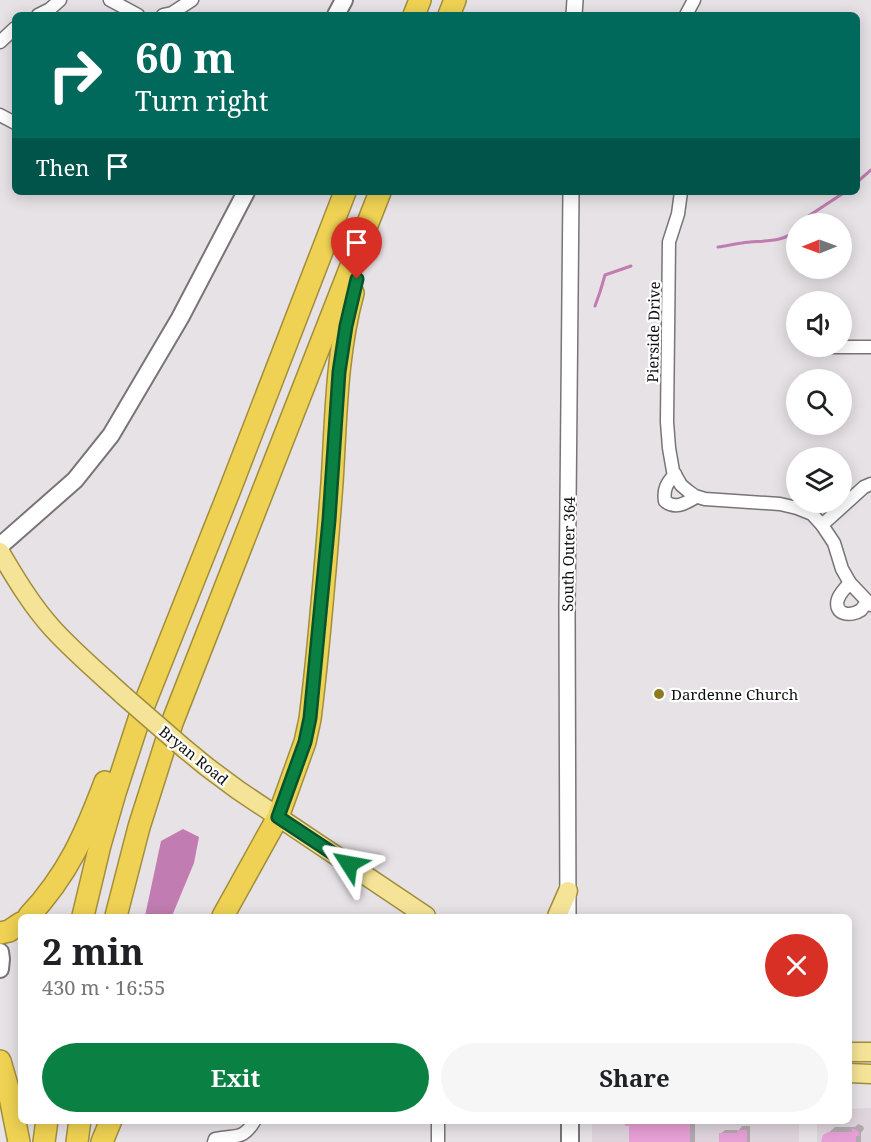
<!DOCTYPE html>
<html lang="en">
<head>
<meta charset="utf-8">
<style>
	:root { --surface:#fff; --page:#f6f6f6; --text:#202124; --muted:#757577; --accent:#0b8043 }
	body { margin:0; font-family:"Noto Serif",serif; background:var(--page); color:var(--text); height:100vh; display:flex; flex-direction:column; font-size:22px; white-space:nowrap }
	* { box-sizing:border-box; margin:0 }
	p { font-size:20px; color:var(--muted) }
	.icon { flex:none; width:33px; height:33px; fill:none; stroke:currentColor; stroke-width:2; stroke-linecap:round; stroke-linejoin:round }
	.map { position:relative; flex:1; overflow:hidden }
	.sheet { position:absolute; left:18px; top:914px; width:834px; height:210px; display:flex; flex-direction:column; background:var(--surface); border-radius:9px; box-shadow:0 3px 15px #0003 }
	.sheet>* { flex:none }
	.top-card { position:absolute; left:12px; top:12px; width:848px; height:183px; border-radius:9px; box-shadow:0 3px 15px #0003; background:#00695c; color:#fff; overflow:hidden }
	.needle { width:39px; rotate:269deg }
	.tools { position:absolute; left:786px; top:213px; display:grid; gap:12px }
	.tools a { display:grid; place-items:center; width:66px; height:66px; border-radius:50%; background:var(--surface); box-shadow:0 3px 15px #0003; font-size:30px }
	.pin { position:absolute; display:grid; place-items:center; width:51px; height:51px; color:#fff; margin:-62px -26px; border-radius:50% 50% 50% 0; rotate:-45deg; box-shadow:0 0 6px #0007 }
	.pin .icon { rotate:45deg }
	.me { position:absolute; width:66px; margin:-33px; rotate:304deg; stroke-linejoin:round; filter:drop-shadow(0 0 4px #0008) }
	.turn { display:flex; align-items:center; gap:21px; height:126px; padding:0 24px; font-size:27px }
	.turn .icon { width:78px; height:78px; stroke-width:2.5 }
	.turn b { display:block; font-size:42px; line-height:51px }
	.then { display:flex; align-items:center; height:57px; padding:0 24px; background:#0003; gap:12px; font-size:22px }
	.round { display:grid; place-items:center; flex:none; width:63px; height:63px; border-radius:32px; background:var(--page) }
	.head { display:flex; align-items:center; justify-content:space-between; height:102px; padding:0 24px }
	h1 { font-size:36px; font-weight:700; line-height:45px }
	.primary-button { display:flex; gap:12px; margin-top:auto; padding:12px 24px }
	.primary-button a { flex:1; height:69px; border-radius:36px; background:var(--accent); color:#fff; font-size:24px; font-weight:700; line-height:69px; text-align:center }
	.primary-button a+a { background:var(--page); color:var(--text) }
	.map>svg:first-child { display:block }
</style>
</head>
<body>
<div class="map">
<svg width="871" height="1142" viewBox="0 0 871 1142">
	<rect width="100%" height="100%" fill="#e7e2e6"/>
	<g fill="#dfd4dc">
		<path d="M871 1108V1142H817V1121L849 1120V1109Z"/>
		<rect x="592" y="1121" width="207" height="21"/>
	</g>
	<path fill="#c17db1" d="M183 829 199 837 194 863 172 916H145L161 841Z"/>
	<g fill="#0003">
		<path d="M626 1120H695V1142H631V1124Z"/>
		<path d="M858 1124 863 1126 864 1129 861 1133V1142H822L825 1136 835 1127H855Z"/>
		<path d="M742 1126H750V1142H721V1133L725 1130H739Z"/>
	</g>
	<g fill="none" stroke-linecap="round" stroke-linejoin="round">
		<g stroke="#c17db1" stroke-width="3">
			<path d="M856 183 871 170"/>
			<path d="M801 224 804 219 845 192"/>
			<path d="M718 247C726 246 734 244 742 243 759 240 785 244 796 229"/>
			<path d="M595 306 600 292 605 275 631 266"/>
		</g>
	</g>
	<g fill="#e6a0d5">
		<path d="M625 1120H690V1142H629V1126H625Z"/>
		<path d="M852 1128 858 1131 860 1136H856V1142H821L823 1135 828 1132H852Z"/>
		<path d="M737 1130H747V1142H719V1133H737Z"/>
	</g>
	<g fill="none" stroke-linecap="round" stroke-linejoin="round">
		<defs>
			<g id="minor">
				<path d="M110 0 138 15"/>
				<path d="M38 15 50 9 60 0"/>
				<path d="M163 15 172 13 192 0"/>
				<path d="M686 15 694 0"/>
				<path d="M0 42 15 28"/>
				<path d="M0 115 15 123"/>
				<path d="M681 192 678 214 669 242 667 422 669 448 673 471 681 485 688 491 695 496 705 499 780 504 797 508 812 514 822 525 834 543 842 569 850 583 871 605"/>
				<path d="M818 347H871"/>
				<path d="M675 474C667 483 663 489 665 501 675 510 686 503 696 497"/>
				<path d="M822 525 864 487 871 484"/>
				<path d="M850 583C845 588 840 593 838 599 833 615 851 617 861 610 862 609 866 603 867 602"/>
				<path d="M214 1142 215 1139C235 1134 242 1142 255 1120"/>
				<path d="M438 1142V1120"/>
			</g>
			<g id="tertiary">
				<path d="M574 15 575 0"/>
				<path d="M568 916 567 608 571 192"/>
			</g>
			<g id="secondary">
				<path d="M336 15 344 0"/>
				<path d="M0 546 75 480 111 435 180 318 246 192"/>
				<path d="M0 952 1 959 0 969"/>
				<path d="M570 1120V1142"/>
			</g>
			<g id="primary">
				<path d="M0 552C16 579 32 606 53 629 75 653 100 674 124 696"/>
				<path d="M185 749 207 767 238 790 426 916"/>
				<path d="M557 916 568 891"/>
				<path d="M849 1052H871"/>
				<path d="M849 1073 871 1074"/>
			</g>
			<g id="motorway">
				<path d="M414 15 420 0"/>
				<path d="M449 15 455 0"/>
				<path d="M29 916C68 874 85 835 105 782"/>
				<path d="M83 916 100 845 115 793 142 710 229 492 345 192"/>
				<path d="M116 916 139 827 172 723 380 192"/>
				<path d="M223 916 278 817 305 742 310 719C320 640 326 561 332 483 336 420 336 355 353 293"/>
				<path d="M0 933 9 931 21 923"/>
				<path d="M0 1061 9 1092 19 1142"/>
				<path d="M44 1142 47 1120"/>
				<path d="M77 1142 80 1120"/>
				<path d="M102 1142 111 1120"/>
			</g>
		</defs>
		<use href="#minor" stroke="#787477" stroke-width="15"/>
		<use href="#tertiary" stroke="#787477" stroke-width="18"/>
		<use href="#secondary" stroke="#787477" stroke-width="20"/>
		<use href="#primary" stroke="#a18e3c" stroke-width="21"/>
		<use href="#motorway" stroke="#a18e3c" stroke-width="24"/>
		<use href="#minor" stroke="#fff" stroke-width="12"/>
		<use href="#tertiary" stroke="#fff" stroke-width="15"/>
		<use href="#secondary" stroke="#fff" stroke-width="16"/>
		<use href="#primary" stroke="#f5e498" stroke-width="18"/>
		<use href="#motorway" stroke="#efd253" stroke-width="21"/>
		<defs>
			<path id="primary-bridge" d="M124 696 185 749"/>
		</defs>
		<use href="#primary-bridge" stroke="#a18e3c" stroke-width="21" stroke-linecap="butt"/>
		<use href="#primary-bridge" stroke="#f5e498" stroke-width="18"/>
	</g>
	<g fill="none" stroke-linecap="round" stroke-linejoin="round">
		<defs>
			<path id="route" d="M349 864 278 817 305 742 310 718 329 520 339 372 346 326 357 279"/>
		</defs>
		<use href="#route" stroke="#07532c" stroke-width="15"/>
		<use href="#route" stroke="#0b8043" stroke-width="10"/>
	</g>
	<circle fill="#8e7b21" stroke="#fff" stroke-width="2" cx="659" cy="694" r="6"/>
	<g text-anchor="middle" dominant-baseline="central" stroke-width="4.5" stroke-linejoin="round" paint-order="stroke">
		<g font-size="15" fill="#100f10" stroke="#fff">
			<text transform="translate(653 332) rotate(-89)">Pierside Drive</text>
			<text transform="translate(568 554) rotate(-89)">South Outer 364</text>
			<text transform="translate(194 755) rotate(39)">Bryan Road</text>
		</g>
		<g font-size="15" fill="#100f10" stroke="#fff" text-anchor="start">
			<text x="671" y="694">Dardenne Church</text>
		</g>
	</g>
</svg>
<div class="tools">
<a><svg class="needle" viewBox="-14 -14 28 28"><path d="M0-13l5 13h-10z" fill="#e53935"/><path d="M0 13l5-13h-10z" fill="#757577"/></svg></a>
<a><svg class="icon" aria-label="sound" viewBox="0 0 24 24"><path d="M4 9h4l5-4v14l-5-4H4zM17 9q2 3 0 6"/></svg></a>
<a><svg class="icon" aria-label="search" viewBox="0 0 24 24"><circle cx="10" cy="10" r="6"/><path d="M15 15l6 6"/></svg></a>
<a><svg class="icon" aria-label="layers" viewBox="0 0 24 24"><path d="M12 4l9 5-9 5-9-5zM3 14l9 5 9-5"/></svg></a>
</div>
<div class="pin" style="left:357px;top:279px;background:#d93025"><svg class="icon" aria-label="arrive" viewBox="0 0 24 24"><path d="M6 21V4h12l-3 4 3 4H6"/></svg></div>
<svg class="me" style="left:349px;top:864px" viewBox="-20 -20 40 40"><path d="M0-17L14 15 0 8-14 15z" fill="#0b8043" stroke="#fff" stroke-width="4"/></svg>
<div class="top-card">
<div class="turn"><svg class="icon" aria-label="right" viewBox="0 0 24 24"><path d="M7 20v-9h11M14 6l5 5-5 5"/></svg><div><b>60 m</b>Turn right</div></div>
<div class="then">Then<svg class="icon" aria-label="arrive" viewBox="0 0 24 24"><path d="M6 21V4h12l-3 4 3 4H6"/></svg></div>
</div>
<section class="sheet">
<div class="head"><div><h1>2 min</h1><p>430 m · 16:55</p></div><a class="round" style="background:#d93025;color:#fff"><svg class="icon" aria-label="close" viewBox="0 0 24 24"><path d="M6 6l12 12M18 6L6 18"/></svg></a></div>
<div class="primary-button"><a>Exit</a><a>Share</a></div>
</section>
</div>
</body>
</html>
